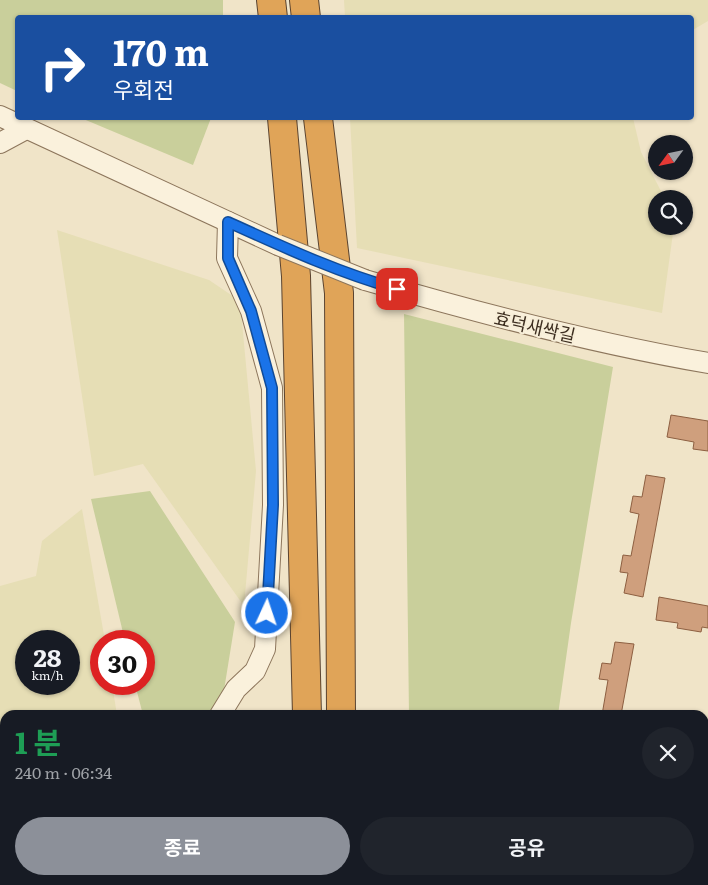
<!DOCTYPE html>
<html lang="ko">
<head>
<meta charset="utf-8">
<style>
	:root { --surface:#171b24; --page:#20242c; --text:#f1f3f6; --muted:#9ea1a6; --accent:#8c9099 }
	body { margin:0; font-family:Literata,"Noto Sans KR",serif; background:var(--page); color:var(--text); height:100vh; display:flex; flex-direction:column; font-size:19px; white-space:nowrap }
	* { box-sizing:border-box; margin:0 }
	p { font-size:16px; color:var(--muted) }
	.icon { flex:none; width:28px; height:28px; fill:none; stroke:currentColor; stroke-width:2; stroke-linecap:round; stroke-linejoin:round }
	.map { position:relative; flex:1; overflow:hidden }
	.drawer { position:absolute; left:0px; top:710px; width:709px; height:175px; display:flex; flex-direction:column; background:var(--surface); border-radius:15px 15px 0 0; box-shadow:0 1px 4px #0004 }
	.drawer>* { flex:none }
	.guide { position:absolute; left:15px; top:15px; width:679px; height:105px; border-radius:5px; box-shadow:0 1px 4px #0004; background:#1a4fa0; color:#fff; overflow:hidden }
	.needle { width:32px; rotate:237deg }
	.controls { position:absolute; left:648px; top:135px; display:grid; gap:10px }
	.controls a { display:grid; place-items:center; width:45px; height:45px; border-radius:50%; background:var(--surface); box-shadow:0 1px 4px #0004; font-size:25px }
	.speed { position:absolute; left:15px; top:630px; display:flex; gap:10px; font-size:25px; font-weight:700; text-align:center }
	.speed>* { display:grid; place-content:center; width:65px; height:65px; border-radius:50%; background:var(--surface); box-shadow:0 1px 4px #0004; line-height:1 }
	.speed small { font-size:12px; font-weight:400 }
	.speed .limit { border:8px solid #d22; background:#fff; color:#111 }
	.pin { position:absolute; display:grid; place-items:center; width:42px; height:42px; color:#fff; margin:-21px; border-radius:10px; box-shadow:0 2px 8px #0006 }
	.me { position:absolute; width:55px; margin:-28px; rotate:3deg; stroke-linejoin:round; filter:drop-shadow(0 0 4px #0008) }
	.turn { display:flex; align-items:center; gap:18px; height:105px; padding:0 15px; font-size:22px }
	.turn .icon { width:65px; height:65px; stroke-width:2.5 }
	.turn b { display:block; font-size:35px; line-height:42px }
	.round { display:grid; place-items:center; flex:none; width:52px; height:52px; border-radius:26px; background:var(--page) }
	.head { display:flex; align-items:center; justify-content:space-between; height:85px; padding:0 15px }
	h1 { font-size:30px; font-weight:700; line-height:38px; color:#1e9e55 }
	.button { display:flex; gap:10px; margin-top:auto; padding:10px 15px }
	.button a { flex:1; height:58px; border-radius:30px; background:var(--accent); color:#fff; font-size:20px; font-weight:700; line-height:58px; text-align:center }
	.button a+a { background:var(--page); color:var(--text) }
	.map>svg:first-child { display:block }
</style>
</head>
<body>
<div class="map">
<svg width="708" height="885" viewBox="0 0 708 885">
	<rect width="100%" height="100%" fill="#f0e4c8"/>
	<g fill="#e6deb5" fill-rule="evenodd">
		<path d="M344 0H708V21L691 31V18L345 17Z"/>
		<path d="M350 118H633L641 152 665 199H656V226H674L662 313 357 248Z"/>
		<path d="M57 230 209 280 240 301 256 471 244 606 143 464 94 476Z"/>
		<path d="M82 509 105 641H101V684H112L117 715H5V880H53L55 885H0V586L36 576 42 541ZM26 641H69V684H26Z"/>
	</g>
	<g fill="#c9cf9b">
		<path d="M0 0H223V17L18 18 17 91 0 83Z"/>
		<path d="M81 118H211L193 165Z"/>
		<path d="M404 314 613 367 571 623 558 715H409Z"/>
		<path d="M150 491 235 622 220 715H143L135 684H144V641H125L91 499Z"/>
		<path d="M422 880H504L502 885H424Z"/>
	</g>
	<g fill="#cf9f7d" stroke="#8d5f41">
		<path d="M671 415 708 421V451L693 449 694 442 667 437Z"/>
		<path d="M646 475 665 478 643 597 624 593 628 573 620 572 623 555 631 556 639 514 630 512 633 496 642 497Z"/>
		<path d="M659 597 708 606V628L702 627 701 632 677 628 678 623 656 620Z"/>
		<path d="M615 642 634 644 621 715H602L608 680 599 679 602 663 611 664Z"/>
		<path d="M704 815 708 816V835H704Z"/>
		<path d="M286 880H362V881L286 883Z"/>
		<path d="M555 880H574L573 885H554Z"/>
	</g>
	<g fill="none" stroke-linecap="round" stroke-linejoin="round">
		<defs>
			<g id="minor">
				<path d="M0 116 278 245"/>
				<path d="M0 143 26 129"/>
				<path d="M365 280C478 313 592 343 708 363"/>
				<path d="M220 715 236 689 255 671 265 649 273 505 272 388 251 311 227 258 228 222"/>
				<path d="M151 880 156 885"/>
			</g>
			<g id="highway">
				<path d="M271 0 273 18"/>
				<path d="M304 0 306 18"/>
				<path d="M282 118 296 276 307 715"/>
				<path d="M318 118 339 293 341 715"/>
				<path d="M311 880V885"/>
				<path d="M342 885V880"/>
			</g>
		</defs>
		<use href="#minor" stroke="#8d765c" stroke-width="22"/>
		<use href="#highway" stroke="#5b4430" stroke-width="30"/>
		<use href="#minor" stroke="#faf1dc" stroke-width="20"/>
		<use href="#highway" stroke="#e0a458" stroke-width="28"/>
		<defs>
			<path id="minor-bridge" d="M278 245 365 280"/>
		</defs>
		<use href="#minor-bridge" stroke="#8d765c" stroke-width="22" stroke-linecap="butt"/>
		<use href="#minor-bridge" stroke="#faf1dc" stroke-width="20"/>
	</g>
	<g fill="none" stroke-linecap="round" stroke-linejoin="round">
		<defs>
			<path id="route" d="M267 613 273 505 272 388 251 311 228 258V222C283 247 339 273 397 289"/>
		</defs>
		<use href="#route" stroke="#114b97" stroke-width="12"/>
		<use href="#route" stroke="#1a73e8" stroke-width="9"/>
	</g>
	<g text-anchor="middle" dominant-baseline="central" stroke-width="4" stroke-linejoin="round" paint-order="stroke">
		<g font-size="18" fill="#3d2e20" stroke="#f7eed8">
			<text transform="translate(535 326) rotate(13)">효덕새싹길</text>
		</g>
	</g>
</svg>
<div class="controls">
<a><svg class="needle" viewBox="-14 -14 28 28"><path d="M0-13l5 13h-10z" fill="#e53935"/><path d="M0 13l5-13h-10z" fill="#9ea1a6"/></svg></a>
<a><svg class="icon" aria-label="search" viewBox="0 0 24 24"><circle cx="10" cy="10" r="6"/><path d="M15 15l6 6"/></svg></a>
</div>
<div class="speed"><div>28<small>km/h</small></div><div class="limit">30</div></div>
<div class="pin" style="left:397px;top:289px;background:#d93025"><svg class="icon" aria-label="arrive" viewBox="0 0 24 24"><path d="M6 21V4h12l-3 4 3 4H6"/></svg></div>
<svg class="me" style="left:267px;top:613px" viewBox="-20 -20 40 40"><circle r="17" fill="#1a73e8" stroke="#fff" stroke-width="3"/><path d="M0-11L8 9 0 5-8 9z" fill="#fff"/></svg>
<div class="guide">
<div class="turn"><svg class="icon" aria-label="right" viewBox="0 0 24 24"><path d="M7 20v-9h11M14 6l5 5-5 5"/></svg><div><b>170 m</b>우회전</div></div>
</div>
<section class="drawer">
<div class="head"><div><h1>1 분</h1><p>240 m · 06:34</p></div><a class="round"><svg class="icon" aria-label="close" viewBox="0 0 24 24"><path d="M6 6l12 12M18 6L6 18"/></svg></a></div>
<div class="button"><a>종료</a><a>공유</a></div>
</section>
</div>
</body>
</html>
